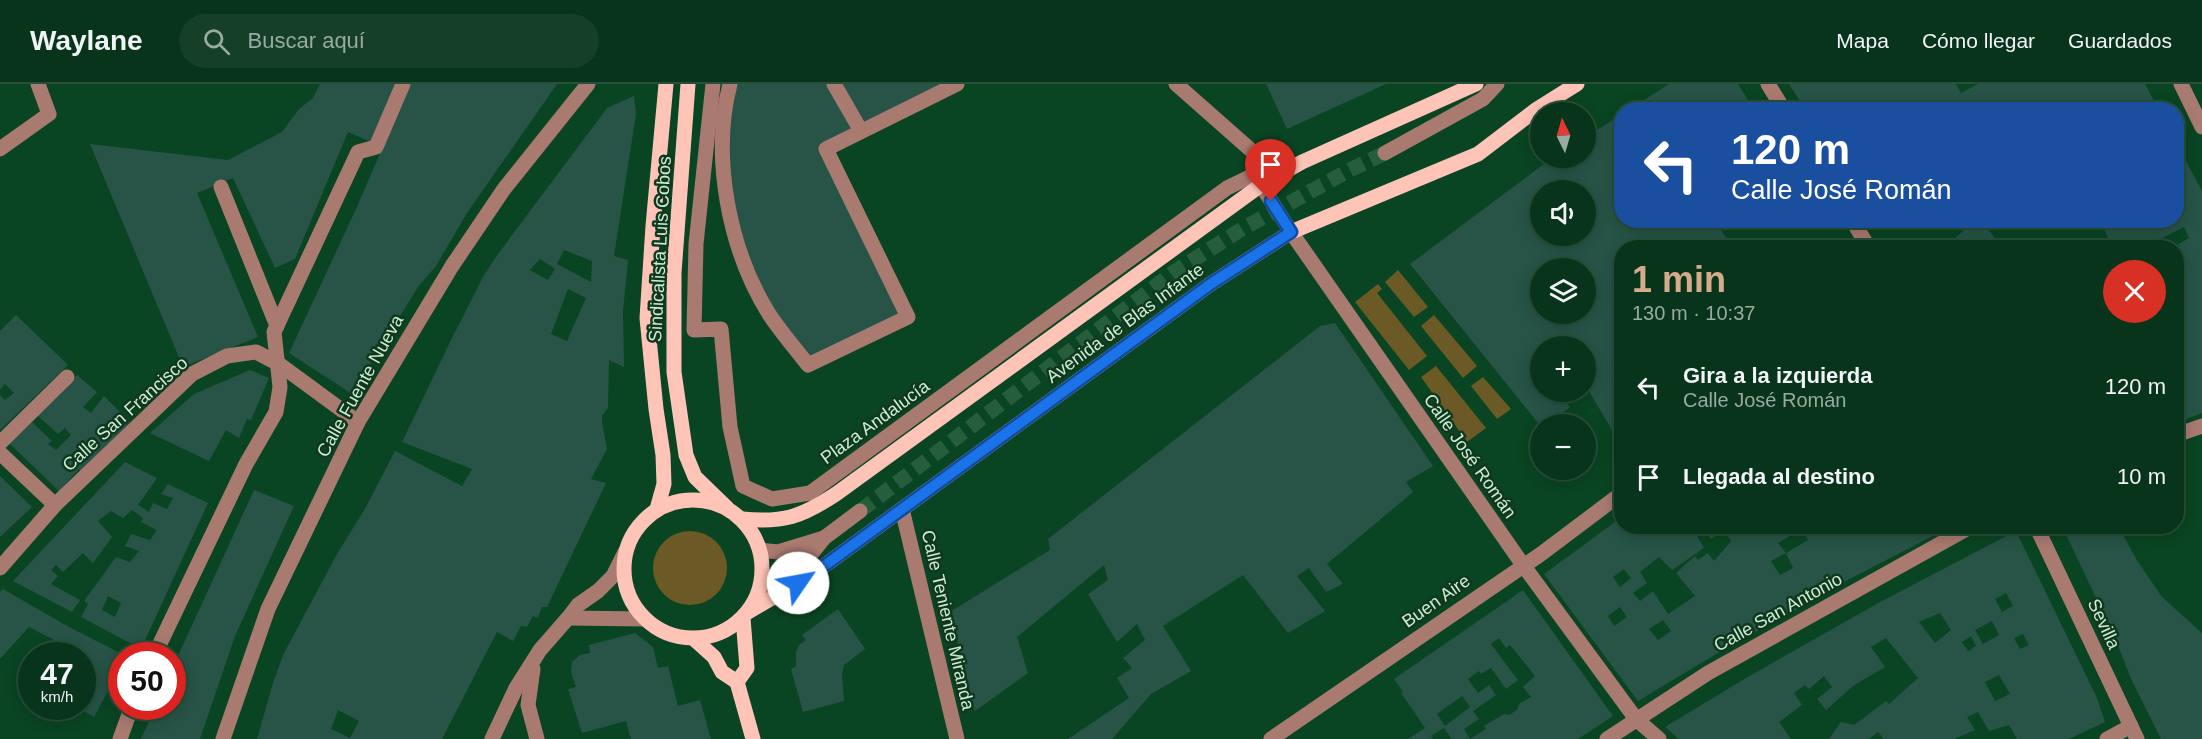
<!DOCTYPE html>
<html lang="es">
<head>
<meta charset="utf-8">
<style>
	:root { --surface:#07341a; --page:#153f27; --text:#f1f3f6; --muted:#98aaa2; --line:#284f39; --accent:#d6ab8b }
	body { margin:0; font-family:Arial,sans-serif; background:var(--page); color:var(--text); height:100vh; display:flex; flex-direction:column; font-size:22px; white-space:nowrap }
	* { box-sizing:border-box; margin:0 }
	p { font-size:20px; color:var(--muted) }
	.icon { flex:none; width:33px; height:33px; fill:none; stroke:currentColor; stroke-width:2; stroke-linecap:round; stroke-linejoin:round }
	.map { position:relative; flex:1; overflow:hidden }
	.sheet { position:absolute; left:1614px; top:156px; width:570px; height:294px; display:flex; flex-direction:column; background:var(--surface); border-radius:24px; box-shadow:0 3px 15px #0003,0 0 0 2px var(--line) }
	.sheet>* { flex:none }
	.guide { position:absolute; left:1614px; top:18px; width:570px; height:126px; border-radius:24px; box-shadow:0 3px 15px #0003,0 0 0 2px var(--line); background:#1a4fa0; color:#fff; overflow:hidden }
	.needle { width:39px; rotate:355deg }
	.tools { position:absolute; left:1530px; top:18px; display:grid; gap:12px }
	.tools a { display:grid; place-items:center; width:66px; height:66px; border-radius:50%; background:var(--surface); box-shadow:0 3px 15px #0003,0 0 0 2px var(--line); font-size:30px }
	.speed { position:absolute; left:18px; top:558px; display:flex; gap:12px; font-size:30px; font-weight:700; text-align:center }
	.speed>* { display:grid; place-content:center; width:78px; height:78px; border-radius:50%; background:var(--surface); box-shadow:0 3px 15px #0003,0 0 0 2px var(--line); line-height:1 }
	.speed small { font-size:15px; font-weight:400 }
	.speed .limit { border:9px solid #d22; background:#fff; color:#111 }
	.pin { position:absolute; display:grid; place-items:center; width:51px; height:51px; color:#fff; margin:-62px -26px; border-radius:50% 50% 50% 0; rotate:-45deg; box-shadow:0 0 6px #0007 }
	.pin .icon { rotate:45deg }
	.me { position:absolute; width:66px; margin:-33px; rotate:57deg; stroke-linejoin:round; filter:drop-shadow(0 0 4px #0008) }
	.turn { display:flex; align-items:center; gap:21px; height:126px; padding:0 18px; font-size:27px }
	.turn .icon { width:78px; height:78px; stroke-width:2.5 }
	.turn b { display:block; font-size:42px; line-height:51px }
	.round { display:grid; place-items:center; flex:none; width:63px; height:63px; border-radius:32px; background:var(--page) }
	.summary { display:flex; align-items:center; justify-content:space-between; height:102px; padding:0 18px }
	h1 { font-size:36px; font-weight:700; line-height:45px; color:var(--accent) }
	ul { padding:0; list-style:none }
	li { display:flex; align-items:center; gap:18px; height:90px; padding:0 18px }
	li div { flex:1 }
	li b { display:block; font-size:22px }
	li em { font-style:normal }
	header { display:flex; align-items:center; gap:36px; box-sizing:border-box; height:84px; padding:0 30px; background:var(--surface); border-bottom:2px solid var(--line) }
	header strong { font-size:28px }
	nav { display:flex; gap:33px; margin-inline-start:auto; font-size:21px }
	.search { width:420px; height:54px; background:var(--page); display:flex; align-items:center; gap:15px; box-sizing:border-box; padding:0 21px; border-radius:33px; color:var(--muted); font-size:22px }
	.map>svg:first-child { display:block }
</style>
</head>
<body>
<header>
<strong>Waylane</strong>
<div class="search"><svg class="icon" aria-label="search" viewBox="0 0 24 24"><circle cx="10" cy="10" r="6"/><path d="M15 15l6 6"/></svg>Buscar aquí</div>
<nav><a>Mapa</a><a>Cómo llegar</a><a>Guardados</a></nav>
</header>
<div class="map">
<svg width="2202" height="655" viewBox="0 0 2202 655">
	<rect width="100%" height="100%" fill="#094522"/>
	<g fill="#6b5a25">
		<path d="M1398 186 1428 223 1414 233 1385 198Z"/>
		<path d="M1378 200 1382 205 1377 209 1427 272 1409 286 1355 218Z"/>
		<path d="M1434 231 1477 282 1463 294 1421 242Z"/>
		<path d="M1436 282 1486 344 1467 358 1421 293Z"/>
		<path d="M1483 293 1511 325 1497 335 1471 302Z"/>
		<circle cx="690" cy="484" r="37"/>
	</g>
	<g fill="#275447" fill-rule="evenodd">
		<path d="M320 0H398L371 58 348 48 295 175 275 184 233 94 197 109 258 253 183 283 90 60 228 76 282 48 299 25 313 14Z"/>
		<path d="M410 0H557L467 129 436 182 418 203 352 310 289 269 356 125Z"/>
		<path d="M730 0H957L826 65 908 233 808 281 768 229 726 118Z"/>
		<path d="M1266 0H1386L1287 45Z"/>
		<path d="M1669 0H1738L1754 26H1629Z"/>
		<path d="M1789 0H1956L1961 9 1978 0H2145L2159 26H1806Z"/>
		<path d="M634 12 636 30 614 172 628 176 623 227 624 283 609 276 608 324 602 332V338L607 365 591 395 606 399 547 523H542L538 534 533 532 527 543 521 542 513 557 497 548 442 655H257L273 599 283 571 337 470 366 423 395 367 462 402 472 385 402 358 451 256 484 191 498 170 607 24ZM564 166 592 177 591 198 557 180ZM540 175 555 185 548 196 530 186ZM568 205 586 214 567 257 551 250ZM338 626 359 637 350 654 331 645Z"/>
		<path d="M1622 30V136H1715L1732 164H1622V363L1586 302V262H1540V308H1558L1570 323 1548 340H1539L1410 180 1552 74H1586V53ZM1540 106H1586V152H1540ZM1540 184H1586V230H1540Z"/>
		<path d="M2176 58 2202 107V329L2176 339V265L2186 260 2180 248 2176 249V162L2189 154 2184 143 2148 161 2150 164H2113L2100 136H2176Z"/>
		<path d="M1982 138 2003 164H1945L1966 144Z"/>
		<path d="M16 231 68 281 0 346V311L5 316 14 309 5 300 0 306V247Z"/>
		<path d="M1335 239 1433 382 1406 398 1413 408 1327 480 1343 500 1326 508 1309 484 1297 492 1325 527 1288 549 1243 491 1163 542 1191 587 1151 610 1112 655H1068L1129 614 1117 594 1132 584 1123 574 1145 556 1137 540 1117 558 1088 510 1108 496 1104 481 1017 553 1028 589 975 627 950 528 1050 466 1048 455 1320 242Z"/>
		<path d="M250 286 269 294 251 336 247 335 239 354 226 346 209 377 150 349 194 310Z"/>
		<path d="M77 291 97 308 83 323 91 329 104 312 130 338 83 388 79 385 59 407 9 359 32 338 52 357 48 360 56 366 71 351 65 344 58 350 37 331 60 311Z"/>
		<path d="M125 378 157 394 138 421 149 428 153 419 167 425 173 414 161 410 168 400 208 419 141 565 81 533 88 520 84 517 116 473 130 478 139 467 125 462 131 450 150 456 157 446 141 438 143 434 132 426 123 434 111 427 98 437 112 453 93 479 83 469 63 488 56 481 51 486 58 492 51 500 80 516 72 528 13 497ZM108 512 121 519 115 533 102 526Z"/>
		<path d="M0 392 32 423 0 453Z"/>
		<path d="M254 406 294 422 235 552 200 655H141L156 622H172V585Z"/>
		<path d="M1622 433V442H1691L1704 464 1672 486 1659 473 1640 488 1647 499 1633 509 1640 517 1653 507 1668 530 1695 512 1676 489 1695 472 1698 476 1708 469 1714 477 1731 457 1724 446 1711 455 1701 442H1749L1752 448 1760 442H1952L1815 513 1816 515 1728 563 1638 617 1544 490ZM1802 445 1808 456 1786 469 1793 484 1780 491 1771 477 1786 469 1778 459ZM1624 485 1631 494 1620 503 1613 493ZM1620 523 1627 533 1614 542 1608 532ZM1663 536 1671 547 1658 556 1649 545Z"/>
		<path d="M2062 442H2118L2138 478 2162 513 2202 549V655H2161L2132 597 2114 552Z"/>
		<path d="M2016 447 2097 614 2105 638 2069 655H2017L2009 641 1989 647 1978 628 1967 633 1975 646 1954 655H1884L1878 648 1869 655H1829L1841 638 1854 641 1886 617 1889 620 1918 594 1886 554 1871 563 1885 583 1853 602 1826 626 1817 615 1832 603 1824 592 1809 605 1805 601 1794 609 1802 621 1779 638 1791 655H1679L1665 643 1746 594 1880 518ZM2006 509 2013 522 2002 528 1995 515ZM1940 529 1951 546 1935 559 1919 538ZM1992 537 1999 551 1983 560 1975 546ZM2023 550 2029 561 2020 565 2014 554ZM1971 552 1976 562 1968 567 1962 558ZM1999 591 2010 610 1995 617 1985 598Z"/>
		<path d="M3 505 69 543 126 572H122V581L94 633 75 622H82V572H69L71 568 60 559 29 543 0 575V508Z"/>
		<path d="M1523 506 1613 632 1578 655H1470L1486 645 1484 642 1504 630 1509 631 1517 626 1519 620 1531 613 1523 603 1535 592 1510 561 1506 564 1499 554 1491 560 1518 596 1506 605 1491 584 1481 590 1479 587 1468 595 1478 609 1489 601 1496 611 1473 627 1479 635 1464 645 1470 655H1452L1444 644 1431 652 1433 655H1408L1425 644 1401 609 1403 608 1394 595ZM1462 612 1470 623 1445 642 1437 630Z"/>
		<path d="M838 525 865 565 844 581 842 591 844 617 803 628 791 585 796 582V568L799 561 806 556 802 551Z"/>
		<path d="M635 549 653 563 658 584 668 582 678 622 700 616 711 655H631L626 637 582 649 568 605 576 603 571 588 572 578 580 571 590 569 589 561Z"/>
	</g>
	<g fill="none" stroke-linecap="round" stroke-linejoin="round">
		<path stroke="#265e3c" stroke-width="15" stroke-dasharray="15 8" stroke-linecap="butt" d="M860 427 1174 188 1242 145 1346 88 1385 69"/>
		<g stroke="#a97a70" stroke-width="15">
			<path d="M713 0 696 160 694 246 721 245 730 343 743 402 772 415 810 409 1227 104 1270 83 1176 0"/>
			<path d="M730 0C711 73 729 166 769 230 780 247 795 264 808 281L908 233 826 65 957 0"/>
			<path d="M834 0 861 47"/>
			<path d="M1768 0 1784 26"/>
			<path d="M2181 0 2202 43"/>
			<path d="M0 65 49 30 38 0"/>
			<path d="M1385 69 1483 15 1497 0"/>
			<path d="M1261 101 1291 148 1523 481 1636 635 1659 655"/>
			<path d="M221 103 277 242"/>
			<path d="M1852 136 1869 164"/>
			<path d="M2176 351 2202 342"/>
			<path d="M0 359 67 293"/>
			<path d="M0 369 55 421"/>
			<path d="M902 425 957 655"/>
			<path d="M2036 442 2137 655"/>
			<path d="M760 466 778 468 824 454"/>
			<path d="M0 484 55 421 192 290 227 272 256 268 279 280 358 338"/>
			<path d="M754 519 774 495 812 469 824 454 860 427"/>
			<path d="M568 534 644 535"/>
			<path d="M154 572 246 380 276 328 280 303 274 248 358 68 376 63 403 0"/>
			<path d="M533 585 528 621 537 655"/>
			<path d="M120 655 132 622"/>
			<path d="M223 655 268 525 358 338 452 182 504 105 588 0"/>
			<path d="M492 655 516 604 540 566 568 534 578 521 598 507 613 492 625 468"/>
			<path d="M1271 655 1541 470 1622 409"/>
			<path d="M1607 655 1708 589 1972 442"/>
			<path d="M2107 655 2131 642"/>
		</g>
		<g stroke="#ffc4b8" stroke-width="15">
			<path d="M688 0 674 189V288L686 371 695 393 727 424"/>
			<circle cx="693" cy="485" r="69"/>
			<path d="M657 425 664 400 663 371 656 325 647 234 653 142 666 0"/>
			<path d="M742 435C784 439 801 433 836 410L1261 101 1302 78 1476 0"/>
			<path d="M748 528 813 490 1212 199 1291 148 1478 70 1537 25 1577 0"/>
			<path d="M694 555 714 573 722 588 737 598 753 655"/>
			<path d="M737 598 747 584 743 534"/>
		</g>
	</g>
	<g fill="none" stroke-linecap="round" stroke-linejoin="round">
		<defs>
			<path id="route" d="M798 499 813 490 1212 199 1291 148 1271 117"/>
		</defs>
		<use href="#route" stroke="#114b97" stroke-width="15"/>
		<use href="#route" stroke="#1a73e8" stroke-width="10"/>
	</g>
	<g text-anchor="middle" dominant-baseline="central" stroke-width="5" stroke-linejoin="round" paint-order="stroke">
		<g font-size="18" fill="#caeed2" stroke="#11381e">
			<text transform="translate(660 165) rotate(-87)">Sindicalista Luis Cobos</text>
			<text transform="translate(1125 239) rotate(-36)">Avenida de Blas Infante</text>
			<text transform="translate(360 302) rotate(-61)">Calle Fuente Nueva</text>
			<text transform="translate(125 330) rotate(-42)">Calle San Francisco</text>
			<text transform="translate(875 338) rotate(-36)">Plaza Andalucía</text>
			<text transform="translate(1470 372) rotate(55)">Calle José Román</text>
			<text transform="translate(1436 517) rotate(-35)">Buen Aire</text>
			<text transform="translate(1778 528) rotate(-29)">Calle San Antonio</text>
			<text transform="translate(948 536) rotate(77)">Calle Teniente Miranda</text>
			<text transform="translate(2104 540) rotate(65)">Sevilla</text>
		</g>
	</g>
</svg>
<div class="tools">
<a><svg class="needle" viewBox="-14 -14 28 28"><path d="M0-13l5 13h-10z" fill="#e53935"/><path d="M0 13l5-13h-10z" fill="#98aaa2"/></svg></a>
<a><svg class="icon" aria-label="sound" viewBox="0 0 24 24"><path d="M4 9h4l5-4v14l-5-4H4zM17 9q2 3 0 6"/></svg></a>
<a><svg class="icon" aria-label="layers" viewBox="0 0 24 24"><path d="M12 4l9 5-9 5-9-5zM3 14l9 5 9-5"/></svg></a>
<a>+</a>
<a>−</a>
</div>
<div class="speed"><div>47<small>km/h</small></div><div class="limit">50</div></div>
<div class="pin" style="left:1271px;top:117px;background:#d93025"><svg class="icon" aria-label="arrive" viewBox="0 0 24 24"><path d="M6 21V4h12l-3 4 3 4H6"/></svg></div>
<svg class="me" style="left:798px;top:499px" viewBox="-20 -20 40 40"><circle r="19" fill="#fff"/><path d="M0-13L10 11 0 6-10 11z" fill="#1a73e8"/></svg>
<div class="guide">
<div class="turn"><svg class="icon" aria-label="left" viewBox="0 0 24 24"><path d="M17 20v-9H6M10 6l-5 5 5 5"/></svg><div><b>120 m</b>Calle José Román</div></div>
</div>
<section class="sheet">
<div class="summary"><div><h1>1 min</h1><p>130 m · 10:37</p></div><a class="round" style="background:#d93025;color:#fff"><svg class="icon" aria-label="close" viewBox="0 0 24 24"><path d="M6 6l12 12M18 6L6 18"/></svg></a></div>
<ul>
<li><svg class="icon" aria-label="left" viewBox="0 0 24 24"><path d="M17 20v-9H6M10 6l-5 5 5 5"/></svg><div><b>Gira a la izquierda</b><p>Calle José Román</p></div><em>120 m</em></li>
<li><svg class="icon" aria-label="arrive" viewBox="0 0 24 24"><path d="M6 21V4h12l-3 4 3 4H6"/></svg><div><b>Llegada al destino</b></div><em>10 m</em></li>
</ul>
</section>
</div>
</body>
</html>
